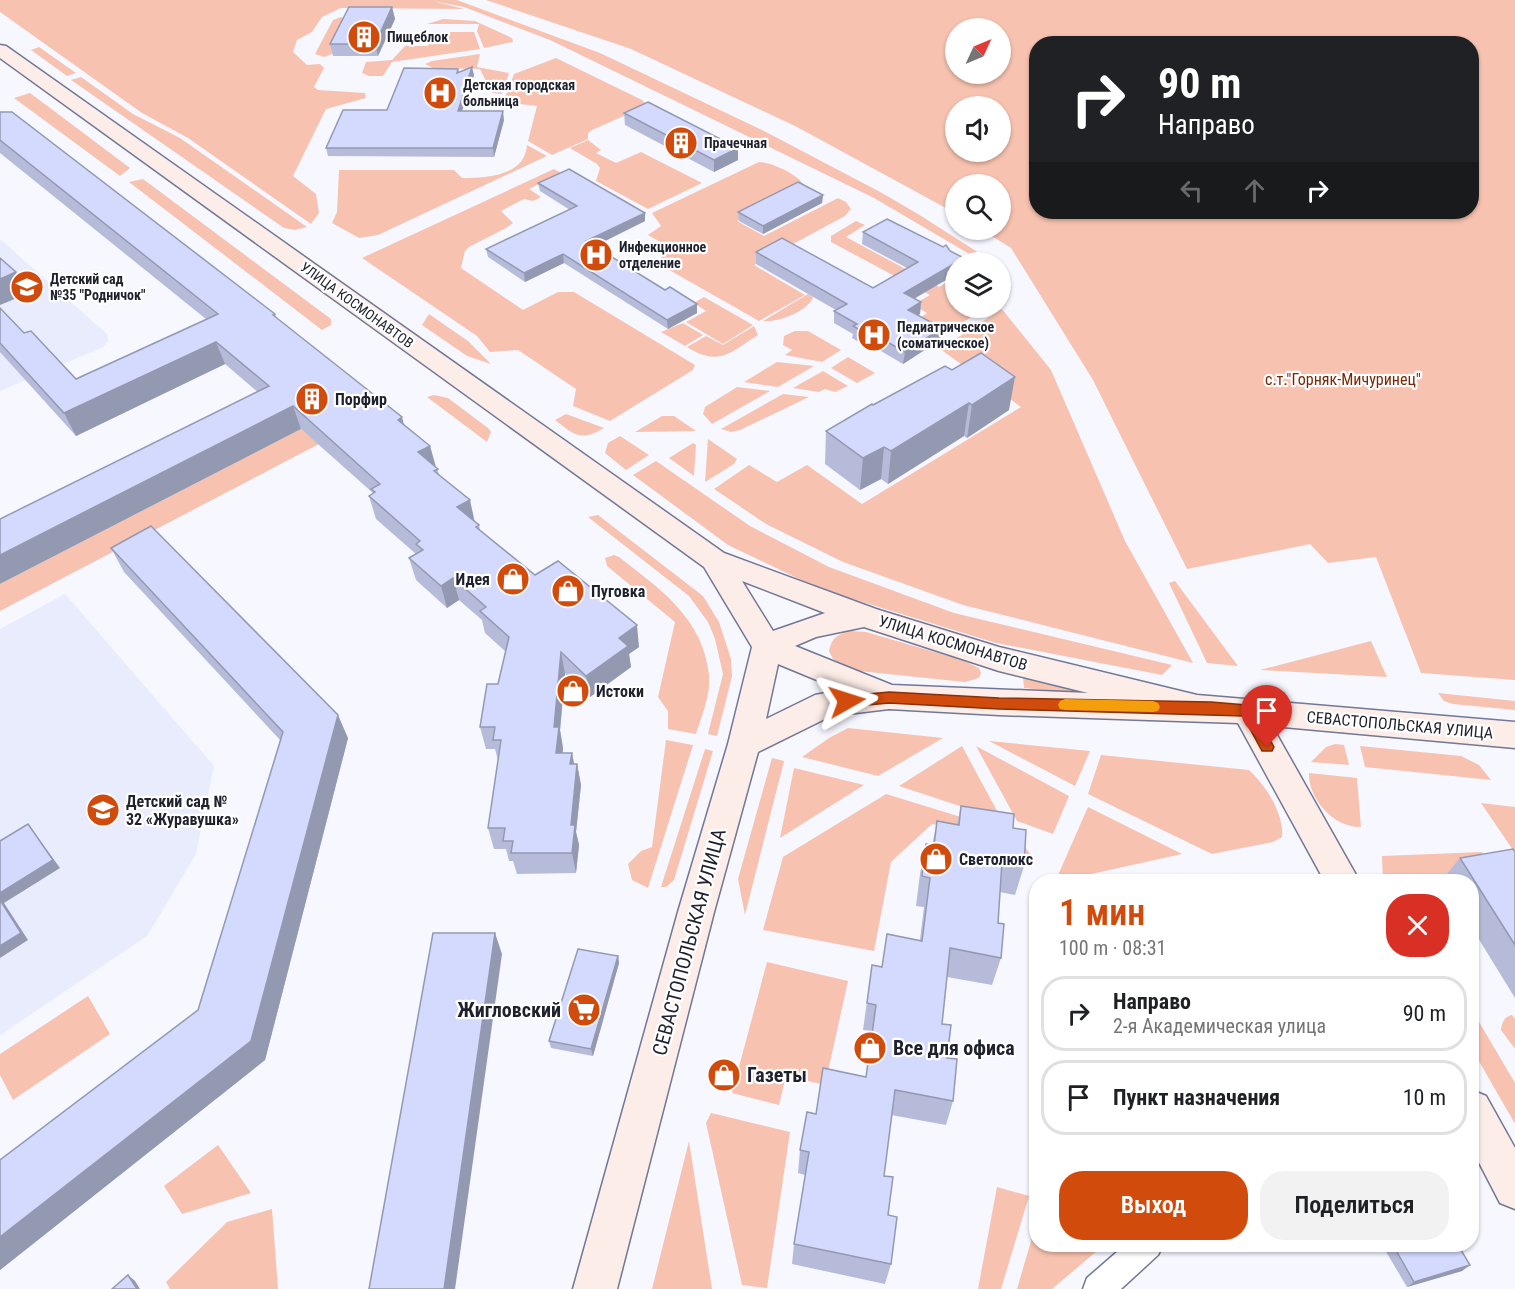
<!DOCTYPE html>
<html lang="ru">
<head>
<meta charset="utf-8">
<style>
	:root { --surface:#fff; --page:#f2f2f2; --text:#202124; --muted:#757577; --line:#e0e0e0; --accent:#d14b0c }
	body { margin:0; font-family:"Roboto Condensed",sans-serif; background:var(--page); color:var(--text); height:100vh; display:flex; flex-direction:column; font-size:22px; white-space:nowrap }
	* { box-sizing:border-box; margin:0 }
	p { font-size:20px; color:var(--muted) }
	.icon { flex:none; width:33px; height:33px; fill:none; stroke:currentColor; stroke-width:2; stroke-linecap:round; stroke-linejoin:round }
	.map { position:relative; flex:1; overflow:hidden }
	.sheet { position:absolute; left:1029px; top:874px; width:450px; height:378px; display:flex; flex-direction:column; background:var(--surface); border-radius:24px; box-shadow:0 2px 4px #0004 }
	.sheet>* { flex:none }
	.top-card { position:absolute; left:1029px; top:36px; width:450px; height:183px; border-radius:24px; box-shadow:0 2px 4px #0004; background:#202124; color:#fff; overflow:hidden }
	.needle { width:39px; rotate:46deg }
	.buttons { position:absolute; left:945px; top:18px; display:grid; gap:12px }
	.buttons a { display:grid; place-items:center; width:66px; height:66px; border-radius:50%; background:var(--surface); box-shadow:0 2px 4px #0004; font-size:30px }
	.pin { position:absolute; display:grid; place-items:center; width:51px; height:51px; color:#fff; margin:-62px -26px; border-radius:50% 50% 50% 0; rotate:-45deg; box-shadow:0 0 6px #0007 }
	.pin .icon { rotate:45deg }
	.me { position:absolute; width:66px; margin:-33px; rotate:84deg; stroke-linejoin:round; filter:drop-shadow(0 0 4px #0008) }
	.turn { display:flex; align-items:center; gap:21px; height:126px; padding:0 30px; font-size:27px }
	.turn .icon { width:78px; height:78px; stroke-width:2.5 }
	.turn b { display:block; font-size:42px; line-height:51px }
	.lanes { display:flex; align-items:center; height:57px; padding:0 30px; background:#0003; justify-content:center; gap:30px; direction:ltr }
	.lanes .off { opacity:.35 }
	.round { display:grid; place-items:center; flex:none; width:63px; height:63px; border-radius:24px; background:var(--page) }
	.summary { display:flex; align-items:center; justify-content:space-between; height:102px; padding:0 30px }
	h1 { font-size:36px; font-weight:600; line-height:45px; color:var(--accent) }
	.cta { display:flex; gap:12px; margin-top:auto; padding:12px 30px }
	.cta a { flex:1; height:69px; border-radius:24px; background:var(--accent); color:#fff; font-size:24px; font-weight:600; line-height:69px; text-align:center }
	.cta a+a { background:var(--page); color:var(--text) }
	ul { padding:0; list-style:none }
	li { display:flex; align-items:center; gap:18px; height:75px; margin:0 12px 9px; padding:0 18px; border:3px solid var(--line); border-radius:24px }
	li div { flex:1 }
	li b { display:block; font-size:22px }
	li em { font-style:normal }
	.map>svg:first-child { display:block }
</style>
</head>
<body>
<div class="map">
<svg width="1515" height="1289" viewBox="0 0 1515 1289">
	<rect width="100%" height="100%" fill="#f6f7ff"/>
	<g fill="#e8ecfd">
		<path d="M0 239 107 334 108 341 103 347 0 391Z"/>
		<path d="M65 594 214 766 196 854 147 936 0 1035V629Z"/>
	</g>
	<g fill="#f8c2b0" fill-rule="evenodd">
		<path d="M0 0H457L600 53 764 131 882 193 918 214 976 251 983 262 874 198 550 40 464 7 433 1 464 9 341 8 322 17 312 32 297 40 293 52 307 65 320 64 324 68 314 87 318 90 365 93 366 98 326 109 293 176 316 194 319 213 311 224 188 138 142 113 0 12Z"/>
		<path d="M486 0H1515V680L1421 673 1376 557 1328 563 1310 544 1187 569 1093 380 1011 248 982 230H1000V184H956L955 213 797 127 631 49ZM1000 28V74H956V28ZM1036 44H1472V212H1036ZM1000 106V152H956V106Z"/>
		<path d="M341 17 349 21 332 54 324 57 315 54 333 20Z"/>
		<path d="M443 19 475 21 512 38 513 42 484 48 477 31 479 24H427Z"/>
		<path d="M433 32H474L480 49 392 62 383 76H369L362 73 366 62 392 60 405 46H428Z"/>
		<path d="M39 47 76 73 67 76 31 50Z"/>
		<path d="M480 54 477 67 509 73 502 94 492 93 480 69 433 68 425 64 432 61Z"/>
		<path d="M556 58 642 100 646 104 642 108 592 130 588 133V139L552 155 528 141 537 106 511 103 506 95 514 74Z"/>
		<path d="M81 77 133 114 180 138 307 227 295 230 284 228 71 80Z"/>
		<path d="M30 93 130 168 120 176 14 98Z"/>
		<path d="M588 140 601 150 596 153 616 163 641 152 702 183 648 209 596 181 600 168 597 164 570 148Z"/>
		<path d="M527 145 547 156 378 235 359 238 332 223 337 212 339 170H454L462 178C487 178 525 176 527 145Z"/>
		<path d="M759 162C771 162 797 174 803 184L799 190 737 221 764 236 838 198 846 202 851 209 845 216 754 265 805 295 759 321 664 267 660 262 661 257 673 249 648 235 661 226 652 213Z"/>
		<path d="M554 169 561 173 529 189 541 197 533 201 524 199 501 211 513 223 506 228 469 247 465 251 461 268 523 310 558 292H574L695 365 693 370 610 421 573 406 576 389 518 350 490 352 477 336 362 258Z"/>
		<path d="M143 179 331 319V325L322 330 129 182Z"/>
		<path d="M856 221 865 225 846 237 939 287 955 277 956 308H986L941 336 915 322 927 313 913 305 930 295 831 242V236Z"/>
		<path d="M808 294 813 297C809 311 777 323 763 321Z"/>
		<path d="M704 297 753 325 723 344 686 322 706 311 694 303Z"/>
		<path d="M1002 309 1051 370 1125 541 1193 663 963 605 843 562 766 524 714 489 749 465 777 482 807 465 862 504 1021 407 940 349Z"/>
		<path d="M429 314 468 341 491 364 467 356 422 325Z"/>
		<path d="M683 323 703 335 685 346 661 332Z"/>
		<path d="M754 326 758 335C730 353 719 367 687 347L706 336 723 345Z"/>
		<path d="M795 331H808L841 350 822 362 785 355 792 350 783 345 784 336Z"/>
		<path d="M848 357 875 373 857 383 831 368Z"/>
		<path d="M777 362 814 366 778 387 744 382Z"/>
		<path d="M823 371 848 386 835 392 825 389 819 392 793 388Z"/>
		<path d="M737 387 770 391 712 424 703 414 705 407Z"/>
		<path d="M783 394 809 397 740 430 731 432 721 429Z"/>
		<path d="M434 395 448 398 488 428 491 432 487 442 427 397Z"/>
		<path d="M566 414 604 428C581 442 574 435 555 420Z"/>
		<path d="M662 416H674L696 431 635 432Z"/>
		<path d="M301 429 319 444 0 611V584Z"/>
		<path d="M620 436 649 455 626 470 605 453 608 443Z"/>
		<path d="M708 439 737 459 734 464 705 482Z"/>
		<path d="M693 443 696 445 694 476 669 458Z"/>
		<path d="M656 461 750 526 829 567 954 613 1172 665 1162 675 996 643 846 597 799 579 728 545 633 475Z"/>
		<path d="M598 515 703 596 719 622 731 659 732 676 717 736 708 734 723 674 715 639 708 622 689 596 588 517Z"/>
		<path d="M614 555 619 557C660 589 703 618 709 675 711 694 702 715 696 734L668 729V711L658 697 675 622 607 566 605 558Z"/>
		<path d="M1175 581 1238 666 1207 663 1169 583Z"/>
		<path d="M851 631 866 632 962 660 979 668 981 673 979 678 965 682 849 670 833 659 829 651C832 637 838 634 851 631Z"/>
		<path d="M1371 641 1387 677 1260 670Z"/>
		<path d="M1023 676 1148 700 1024 688Z"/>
		<path d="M1438 693 1515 701V710L1453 704 1444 701Z"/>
		<path d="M848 728 943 738 878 776 802 757 829 738Z"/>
		<path d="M666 740 693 745 648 888 632 880 628 864 641 851 652 847Z"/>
		<path d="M989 741 1090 751 1075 786Z"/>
		<path d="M1335 744 1344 745 1349 765 1311 762 1326 747Z"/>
		<path d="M962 746 1002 820 899 786Z"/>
		<path d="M976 746 1069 796 1053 834 1017 821Z"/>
		<path d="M1360 746 1461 756 1479 765 1491 780 1365 767Z"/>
		<path d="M705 749 713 751 674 880 666 887H661Z"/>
		<path d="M1101 755 1249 770C1266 786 1284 813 1282 837L1273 842 1212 854 1088 794Z"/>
		<path d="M772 758 784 761 745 915 738 879Z"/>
		<path d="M794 768 864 785 780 838Z"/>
		<path d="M1309 773 1357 778 1361 827C1334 828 1308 799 1309 773Z"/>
		<path d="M886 794 1000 829 1022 843 1035 860 1025 858 1001 837 932 824 891 862 874 951 763 930 783 857Z"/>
		<path d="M1481 803 1515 807V853Z"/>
		<path d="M1088 807 1182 854 1055 882Z"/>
		<path d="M1482 852 1494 870 1427 880 1428 882H1383L1382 856Z"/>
		<path d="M767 962 848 981 825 1085 786 1076 779 1105 732 1093Z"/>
		<path d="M88 996 110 1034 13 1100 0 1075V1054Z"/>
		<path d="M1472 1010 1515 1083V1124L1472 1049Z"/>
		<path d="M1512 1015 1515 1019V1049L1501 1030C1502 1022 1504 1017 1512 1015Z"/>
		<path d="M711 1113 790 1132 767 1288 742 1285 706 1123Z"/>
		<path d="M689 1141 712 1289H652Z"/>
		<path d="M218 1145 251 1193 182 1214 164 1186Z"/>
		<path d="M997 1187 1029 1196 1001 1289H978Z"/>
		<path d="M272 1209 278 1289H170L166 1282 227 1222Z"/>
		<path d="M1036 1224V1245H1104L1052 1289H1017Z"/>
	</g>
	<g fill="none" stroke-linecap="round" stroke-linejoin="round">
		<defs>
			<path id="street" d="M1125 1245H1163L1158 1255 1121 1289H1083L1087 1278Z"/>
			<g id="secondary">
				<path d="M0 45 6 46 724 553 876 609 999 647 1197 695 1515 722V748L1272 726 1360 882H1325L1238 723 999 715 889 709 831 716 758 752 714 912 617 1289H573L678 912 728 744 752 647 704 567 0 58ZM742 581 825 613 773 631ZM864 627 999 671 1088 693 892 685 795 646 816 637ZM778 664 841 690 815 695 766 719Z"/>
				<path d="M1472 1090 1486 1096 1515 1148V1209L1500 1203 1472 1149Z"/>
			</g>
		</defs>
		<use href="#street" stroke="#717796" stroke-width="3"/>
		<use href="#secondary" stroke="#717796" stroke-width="3"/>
		<use href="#street" fill="#fff" fill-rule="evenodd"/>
		<use href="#secondary" fill="#fdede8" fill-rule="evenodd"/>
	</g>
	<g fill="#b6bbda">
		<path d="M392 7 395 19 378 56H333L330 44Z"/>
		<path d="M458 69 459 72 474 75 462 111 504 120 494 157 328 156 326 148 387 110Z"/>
		<path d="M0 112 275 314 277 319 430 446 436 467 440 476 475 522 479 525 480 530 535 575 639 647 629 654 631 667 590 697 565 674 560 730 563 748V753H572L574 764H577L581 785 576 832 579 845 576 873 517 874 513 861H509L506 849H494L488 828 498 760 495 749H486L480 727 498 684 506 652 485 633 482 620 459 600 447 608 416 580 409 558 416 554 376 519 369 496 373 493 301 429 225 364 76 436 0 352V308L24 333 76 379 206 319 0 153Z"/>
		<path d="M624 113 738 148V160L714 172 625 125Z"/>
		<path d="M538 183 645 213V221L595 246 665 290 697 304V313L668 329 564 263 525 282 488 257 486 249 570 210 540 191Z"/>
		<path d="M823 195 822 203 763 234 739 221 738 212Z"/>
		<path d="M863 232 950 251 964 258 963 262H956V274L914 299 921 302 920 314 918 315 940 340 903 364 876 348 873 350 852 338 853 334 834 323V311L836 310 756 264V252L873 288 907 268 862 244Z"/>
		<path d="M945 366 1009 410 967 438 964 436 888 484 881 479 860 490 825 464 826 431Z"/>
		<path d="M111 548 348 738 265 1060 0 1270V1160L198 1010 281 741 124 572Z"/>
		<path d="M961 806 1013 828 1024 866 1015 895 1000 892 998 923 1001 958 992 985 947 977 942 1024 953 1101 946 1125 891 1115 884 1176 888 1215 891 1264 885 1284 792 1264 794 1244 805 1175 798 1173 800 1150 816 1114 866 1076 872 1031 863 1030 872 965 881 967 920 940 924 907 916 906 920 874 926 844 932 846 937 821 957 824Z"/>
		<path d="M1515 852V998L1472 928V882H1443L1442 880 1460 858Z"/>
		<path d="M618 956 619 963 593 1056 551 1048 549 1041Z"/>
		<path d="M1382 1245H1458L1470 1265 1462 1271 1407 1287Z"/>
	</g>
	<g fill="#9499b2">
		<path d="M392 7 395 19 378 56 375 44Z"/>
		<path d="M472 67 474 75 459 120 458 111Z"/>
		<path d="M503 111 504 120 494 157 493 148Z"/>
		<path d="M738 148V160L714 172V160Z"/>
		<path d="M823 195 822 203 763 234V226Z"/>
		<path d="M645 213V221L587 250 586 241Z"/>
		<path d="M563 254 564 263 525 282 524 273Z"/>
		<path d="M964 258 963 262H956Z"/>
		<path d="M956 263V274L903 305 904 293Z"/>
		<path d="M16 272 27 294 0 305V279Z"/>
		<path d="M921 302 920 314 907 322 908 310Z"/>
		<path d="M697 304V313L668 329 667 320Z"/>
		<path d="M942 328 940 340 903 364 905 352Z"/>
		<path d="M877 336 876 348 873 350 874 338Z"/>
		<path d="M216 342 225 364 76 436 64 413Z"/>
		<path d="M1015 377 1009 410 967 438 972 405Z"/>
		<path d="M969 403 964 436 888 484 891 451Z"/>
		<path d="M293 406 301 429 0 584V555Z"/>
		<path d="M402 417 408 440 398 420Z"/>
		<path d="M430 446 436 468 418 452Z"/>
		<path d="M884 447 881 479 860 490 863 458Z"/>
		<path d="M470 500 475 523 457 507Z"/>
		<path d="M453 578 459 600 447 608 441 586Z"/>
		<path d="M637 625 639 647 629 654 631 667 590 697 586 676 619 638Z"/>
		<path d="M561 652 565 674 560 730 563 748 560 774 556 753 554 727Z"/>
		<path d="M338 715 348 738 265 1060 0 1270V1237L251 1041Z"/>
		<path d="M572 753 576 774 570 764Z"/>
		<path d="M577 764 581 785 576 832 579 845 576 873 572 853 571 825Z"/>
		<path d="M28 824 60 868 4 903 28 940 0 958V893Z"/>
		<path d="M495 933 502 954 455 1289H444Z"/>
		<path d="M618 956 619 963 593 1056 591 1049Z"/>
		<path d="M1470 1265 1462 1271 1407 1287 1414 1282Z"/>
		<path d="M128 1275 135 1281 140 1289H137Z"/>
	</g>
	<g fill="#d4dafe" stroke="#9499b2" stroke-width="1.5">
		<path d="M349 7H392L375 44H330Z"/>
		<path d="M472 67 458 111H503L493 148H326L343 110H387L404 68 458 69 457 73Z"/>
		<path d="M648 102 738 148 714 160 624 113Z"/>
		<path d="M0 112H12L275 314 273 315 402 417 398 420 430 446 418 452 438 469 434 471 470 500 457 507 479 525 476 527 535 575 558 561 637 625 619 638 628 646 586 676 561 652 554 727H559L556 753H572L570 764H577L571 825H575L572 853H511L513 841H503L505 828H488L501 740H493L495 727H480L487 684H498L509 637 480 611 486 607 453 578 441 586 409 558 423 550 416 544 420 541 369 496 375 492 371 489 380 484 293 406 0 555V519L269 386 216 342 64 413 0 343V308L24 333 31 331 76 379 218 314 0 140Z"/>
		<path d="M569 169 645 213 586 241 665 290 670 287 697 304 667 320 563 254 524 273 486 249 577 206 538 183Z"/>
		<path d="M798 182 823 195 763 226 738 212Z"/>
		<path d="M887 219 943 247 946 245 950 251 964 258 904 293 921 302 908 310 942 328 905 352 877 336 874 338 853 326 857 324 834 311 847 304 756 252 782 238 873 288 918 262 863 232Z"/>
		<path d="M0 258 16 272 0 279Z"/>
		<path d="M981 353 1015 377 972 405 969 403 891 451 884 447 863 458 826 431 872 404 873 405 945 366 952 370Z"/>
		<path d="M151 526 338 715 251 1041 0 1237V1160L198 1010 283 732 111 548Z"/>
		<path d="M961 806 1014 814 1013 828 1026 830 1024 866 1002 862 998 923 1004 924 1001 958 950 948 942 1024 951 1025 947 1058 957 1059 953 1101 895 1090 884 1176 893 1177 888 1215 897 1217 891 1264 794 1244 809 1152 800 1150 807 1112 816 1114 823 1068 866 1077 876 1005 867 1003 872 965 882 967 887 934 922 941 930 878 922 876 926 844 934 846 937 821 959 825Z"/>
		<path d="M28 824 53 860 0 893V841Z"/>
		<path d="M1513 849 1515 852V945L1460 858Z"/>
		<path d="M0 900 21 933 0 946Z"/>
		<path d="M433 933H495L444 1289H369Z"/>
		<path d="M578 949 618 956 591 1049 549 1041Z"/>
		<path d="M1393 1245H1458L1470 1265 1414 1282Z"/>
		<path d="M128 1275 137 1289H112Z"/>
	</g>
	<path fill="#d14b0c" stroke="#883108" stroke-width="1.5" d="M889 692 999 698 1211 702 1247 705 1252 707 1274 747 1272 751H1262L1243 716 999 709 889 703 847 707 842 705 840 701 842 697 847 696Z"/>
	<path fill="#f59e0b" d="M1065 699 1153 701 1158 703 1160 707 1158 711 1153 712 1065 710 1060 709 1058 705 1060 701Z"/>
	<defs>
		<symbol id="building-disc" viewBox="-11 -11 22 22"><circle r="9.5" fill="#d14b0c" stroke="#fff"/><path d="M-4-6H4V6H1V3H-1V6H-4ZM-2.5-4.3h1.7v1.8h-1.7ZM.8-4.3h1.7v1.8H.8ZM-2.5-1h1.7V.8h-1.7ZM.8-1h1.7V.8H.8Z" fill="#fff"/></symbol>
		<symbol id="hospital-disc" viewBox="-11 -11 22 22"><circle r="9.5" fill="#d14b0c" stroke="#fff"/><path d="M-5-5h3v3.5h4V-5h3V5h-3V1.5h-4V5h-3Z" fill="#fff"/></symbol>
		<symbol id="school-disc" viewBox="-11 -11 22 22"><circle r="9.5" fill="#d14b0c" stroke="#fff"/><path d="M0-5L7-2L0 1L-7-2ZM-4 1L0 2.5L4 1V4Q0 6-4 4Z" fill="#fff"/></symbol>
		<symbol id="shop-disc" viewBox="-11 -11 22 22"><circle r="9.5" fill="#d14b0c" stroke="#fff"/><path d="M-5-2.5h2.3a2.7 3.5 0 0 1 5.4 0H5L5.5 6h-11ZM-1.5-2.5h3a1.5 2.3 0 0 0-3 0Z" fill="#fff"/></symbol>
		<symbol id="supermarket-disc" viewBox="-11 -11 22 22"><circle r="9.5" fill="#d14b0c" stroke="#fff"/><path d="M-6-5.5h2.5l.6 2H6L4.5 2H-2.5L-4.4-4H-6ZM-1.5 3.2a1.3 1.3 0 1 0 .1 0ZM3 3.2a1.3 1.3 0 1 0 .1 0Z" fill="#fff"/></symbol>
	</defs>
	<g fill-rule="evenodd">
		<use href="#building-disc" x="345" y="18" width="38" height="38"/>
		<use href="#hospital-disc" x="421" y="74" width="38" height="38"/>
		<use href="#building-disc" x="662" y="124" width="38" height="38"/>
		<use href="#hospital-disc" x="577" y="236" width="38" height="38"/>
		<use href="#school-disc" x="8" y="268" width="38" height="38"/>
		<use href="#hospital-disc" x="855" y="316" width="38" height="38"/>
		<use href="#building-disc" x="293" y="380" width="38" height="38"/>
		<use href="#shop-disc" x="494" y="560" width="38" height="38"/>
		<use href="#shop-disc" x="549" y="572" width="38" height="38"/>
		<use href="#shop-disc" x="554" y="672" width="38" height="38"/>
		<use href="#school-disc" x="84" y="791" width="38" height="38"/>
		<use href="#shop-disc" x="917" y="840" width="38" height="38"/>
		<use href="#supermarket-disc" x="565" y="991" width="38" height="38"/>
		<use href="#shop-disc" x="851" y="1029" width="38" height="38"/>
		<use href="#shop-disc" x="705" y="1056" width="38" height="38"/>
	</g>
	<g text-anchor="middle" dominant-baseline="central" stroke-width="4.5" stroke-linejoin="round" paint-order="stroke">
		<g font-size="14" font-weight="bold" fill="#1f222e" stroke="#fff" text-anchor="start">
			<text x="387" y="37">Пищеблок</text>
			<text x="463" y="85">Детская городская<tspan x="463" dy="16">больница</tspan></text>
			<text x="704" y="143">Прачечная</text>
			<text x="619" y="247">Инфекционное<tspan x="619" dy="16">отделение</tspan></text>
			<text x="50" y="279">Детский сад<tspan x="50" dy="16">№35 "Родничок"</tspan></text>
			<text x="897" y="327">Педиатрическое<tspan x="897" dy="16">(соматическое)</tspan></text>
		</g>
		<g font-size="14" fill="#1f222e" stroke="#fff">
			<text transform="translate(357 305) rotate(36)">УЛИЦА КОСМОНАВТОВ</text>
		</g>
		<g font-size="16" fill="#792804" stroke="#fff">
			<text x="1343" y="379">с.т."Горняк-Мичуринец"</text>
		</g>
		<g font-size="16" font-weight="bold" fill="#1f222e" stroke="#fff" text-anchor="start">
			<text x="335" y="399">Порфир</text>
			<text x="490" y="579" text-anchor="end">Идея</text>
			<text x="591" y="591">Пуговка</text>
			<text x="596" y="691">Истоки</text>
			<text x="126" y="801">Детский сад №<tspan x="126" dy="18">32 «Журавушка»</tspan></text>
			<text x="959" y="859">Светолюкс</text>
		</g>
		<g font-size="16" fill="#1f222e" stroke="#fff">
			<text transform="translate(953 643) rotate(17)">УЛИЦА КОСМОНАВТОВ</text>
			<text transform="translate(1400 725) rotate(5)">СЕВАСТОПОЛЬСКАЯ УЛИЦА</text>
		</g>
		<g font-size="20" fill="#1f222e" stroke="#fff">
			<text transform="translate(689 942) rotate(-75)">СЕВАСТОПОЛЬСКАЯ УЛИЦА</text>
		</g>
		<g font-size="20" font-weight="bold" fill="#1f222e" stroke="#fff" text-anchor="start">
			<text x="561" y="1010" text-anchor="end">Жигловский</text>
			<text x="893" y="1048">Все для офиса</text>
			<text x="747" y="1075">Газеты</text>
		</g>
	</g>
</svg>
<div class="buttons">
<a><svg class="needle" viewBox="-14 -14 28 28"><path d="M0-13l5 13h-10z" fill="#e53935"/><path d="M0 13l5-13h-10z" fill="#757577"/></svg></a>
<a><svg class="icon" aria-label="sound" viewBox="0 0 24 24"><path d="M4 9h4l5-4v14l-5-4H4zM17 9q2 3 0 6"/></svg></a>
<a><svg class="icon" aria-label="search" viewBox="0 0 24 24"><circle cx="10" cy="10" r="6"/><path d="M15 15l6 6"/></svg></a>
<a><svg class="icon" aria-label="layers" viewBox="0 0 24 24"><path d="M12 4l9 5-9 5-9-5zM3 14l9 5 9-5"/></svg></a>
</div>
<div class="pin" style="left:1267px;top:747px;background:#d93025"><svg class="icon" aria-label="arrive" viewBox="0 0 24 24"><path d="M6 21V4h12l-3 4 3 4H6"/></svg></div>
<svg class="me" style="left:847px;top:701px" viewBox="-20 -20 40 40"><path d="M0-17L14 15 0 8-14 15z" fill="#d14b0c" stroke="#fff" stroke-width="4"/></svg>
<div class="top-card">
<div class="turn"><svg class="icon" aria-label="right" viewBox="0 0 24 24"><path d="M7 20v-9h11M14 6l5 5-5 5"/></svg><div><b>90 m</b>Направо</div></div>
<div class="lanes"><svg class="icon off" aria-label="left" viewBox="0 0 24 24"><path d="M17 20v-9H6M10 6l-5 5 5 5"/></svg><svg class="icon off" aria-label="ahead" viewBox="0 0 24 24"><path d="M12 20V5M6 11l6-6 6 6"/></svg><svg class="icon" aria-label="right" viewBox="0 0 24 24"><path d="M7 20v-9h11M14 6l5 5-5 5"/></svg></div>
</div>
<section class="sheet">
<div class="summary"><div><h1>1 мин</h1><p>100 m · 08:31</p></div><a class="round" style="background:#d93025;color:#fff"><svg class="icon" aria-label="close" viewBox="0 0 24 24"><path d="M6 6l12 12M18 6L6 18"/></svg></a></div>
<ul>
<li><svg class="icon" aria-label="right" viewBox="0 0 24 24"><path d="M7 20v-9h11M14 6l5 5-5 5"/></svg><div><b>Направо</b><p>2-я Академическая улица</p></div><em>90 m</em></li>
<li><svg class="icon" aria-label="arrive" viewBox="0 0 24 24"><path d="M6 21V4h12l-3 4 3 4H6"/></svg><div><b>Пункт назначения</b></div><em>10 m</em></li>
</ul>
<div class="cta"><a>Выход</a><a>Поделиться</a></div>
</section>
</div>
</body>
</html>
